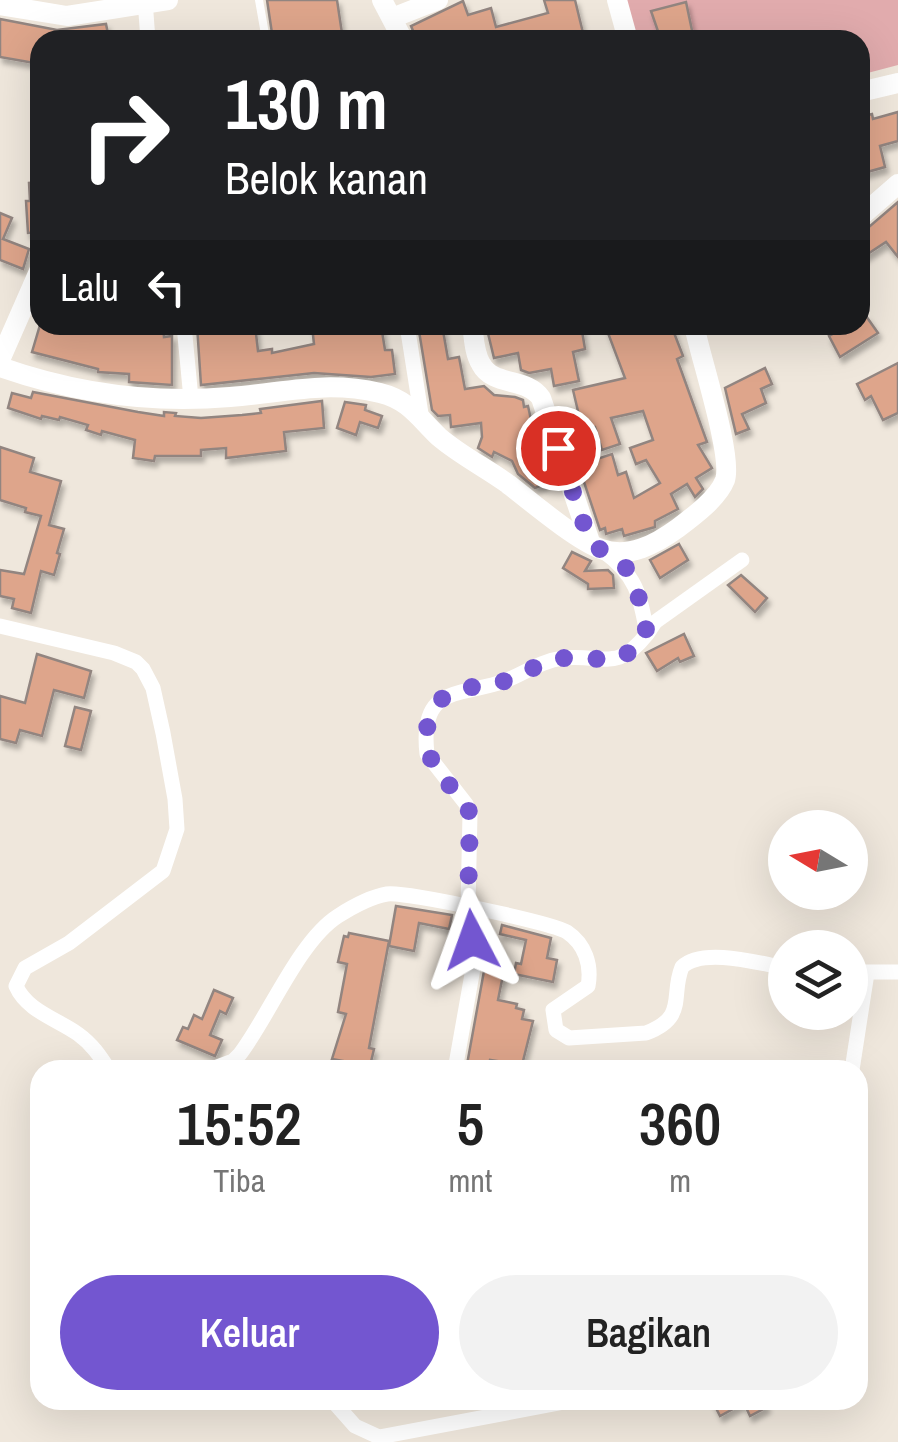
<!DOCTYPE html>
<html lang="id">
<head>
<meta charset="utf-8">
<style>
	:root { --surface:#fff; --page:#f2f2f2; --text:#222; --muted:#767676; --accent:#7356d0 }
	body { margin:0; font-family:"Archivo Narrow",sans-serif; background:var(--page); color:var(--text); height:100vh; display:flex; flex-direction:column; font-size:38px; white-space:nowrap }
	* { box-sizing:border-box; margin:0 }
	p { font-size:32px; color:var(--muted) }
	.icon { flex:none; width:55px; height:55px; fill:none; stroke:currentColor; stroke-width:2; stroke-linecap:round; stroke-linejoin:round }
	.map { position:relative; flex:1; overflow:hidden }
	.drawer { position:absolute; left:30px; top:1060px; width:838px; height:350px; display:flex; flex-direction:column; background:var(--surface); border-radius:30px; box-shadow:0 10px 40px #0002 }
	.drawer>* { flex:none }
	.top-card { position:absolute; left:30px; top:30px; width:840px; height:305px; border-radius:30px; box-shadow:0 10px 40px #0002; background:#202124; color:#fff; overflow:hidden }
	.needle { width:65px; rotate:280deg }
	.buttons { position:absolute; left:768px; top:810px; display:grid; gap:20px }
	.buttons a { display:grid; place-items:center; width:100px; height:100px; border-radius:50%; background:var(--surface); box-shadow:0 10px 40px #0002; font-size:50px }
	.pin { position:absolute; display:grid; place-items:center; width:85px; height:85px; color:#fff; margin:-42px; border:5px solid #fff; border-radius:50%; box-shadow:0 2px 10px #0007 }
	.me { position:absolute; width:110px; margin:-55px; rotate:356deg; stroke-linejoin:round; filter:drop-shadow(0 0 8px #0008) }
	.turn { display:flex; align-items:center; gap:35px; height:210px; padding:0 30px; font-size:45px }
	.turn .icon { width:130px; height:130px; stroke-width:2.5 }
	.turn b { display:block; font-size:70px; line-height:85px }
	.then { display:flex; align-items:center; height:95px; padding:0 30px; background:#0003; gap:20px; font-size:38px }
	.eta { display:flex; justify-content:space-evenly; align-items:center; height:170px; text-align:center }
	.eta b { font-size:60px; font-weight:600; line-height:70px }
	.primary-button { display:flex; gap:20px; margin-top:auto; padding:20px 30px }
	.primary-button a { flex:1; height:115px; border-radius:60px; background:var(--accent); color:#fff; font-size:40px; font-weight:600; line-height:115px; text-align:center }
	.primary-button a+a { background:var(--page); color:var(--text) }
	.map>svg:first-child { display:block }
</style>
</head>
<body>
<div class="map">
<svg width="898" height="1442" viewBox="0 0 898 1442">
	<defs>
		<filter id="shadow"><feDropShadow dx="3" dy="5.5" stdDeviation="2.5" flood-color="#0004"/></filter>
	</defs>
	<rect width="100%" height="100%" fill="#efe7dc"/>
	<path fill="#e1abad" d="M617 0H898V65L860 75V40H625Z"/>
	<g fill="#dea58b" stroke="#928580" stroke-width="2.5" filter="url(#shadow)">
		<path d="M267 0H337L343 40H273Z"/>
		<path d="M544 0H575L584 37 573 40H417L411 26 463 1 468 15 491 8 496 27 548 13Z"/>
		<path d="M686 2 694 40H661L651 11Z"/>
		<path d="M0 19 57 30 106 24 108 34 40 40V64L0 57Z"/>
		<path d="M898 112V141L880 146 885 167 860 174V117L872 114 873 119Z"/>
		<path d="M40 182V232L28 233 26 201H30L29 183Z"/>
		<path d="M898 202V257L886 242 860 259V230L869 227Z"/>
		<path d="M0 213 12 218 3 239 29 249 23 269 0 260Z"/>
		<path d="M866 316 878 333 840 357 829 336 847 326 849 329 860 325Z"/>
		<path d="M40 325H74L102 333V325H163L164 337 172 336V385L129 382V374L98 372V369L32 352Z"/>
		<path d="M197 325H255L258 351 272 349V353L314 344 312 326 381 325 385 350H392L395 374 371 377 314 373 201 385Z"/>
		<path d="M418 325H442L448 359 459 357 465 389 484 386 494 395 515 397 523 400 524 407 528 406 545 484 535 488 518 474 512 461 494 452 492 457 478 448 482 437 481 423 451 427 450 415 438 416 432 410Z"/>
		<path d="M486 325H581L585 349 573 352 579 381 554 386 551 369 529 373 521 370 518 353 494 358Z"/>
		<path d="M605 325H671L683 356 677 359 707 442 698 445 712 468 696 478 703 489 695 497 687 484 671 494 678 509 655 521V527L624 536 622 529 606 534 605 528 600 530 570 440 577 438 585 463 612 454 618 475 626 472 634 498 660 483 646 460 636 464 630 448 653 440 643 411 611 418 620 444 602 450 595 427 583 431 581 424 573 390 625 378Z"/>
		<path d="M898 363V413L883 420 871 396 865 400 857 384Z"/>
		<path d="M765 368 772 384 761 389 766 403 742 414 749 429 736 434 725 388Z"/>
		<path d="M33 392 138 412 164 416V412L176 413 175 416 201 418 242 415 261 413 260 409 322 401 324 428 284 432 286 451 226 458V448L201 450V456H155L154 461 133 458 135 440 102 431 101 435 86 430 88 425 60 417 59 420 42 416 41 419 8 408 12 393 31 398Z"/>
		<path d="M345 402 366 405 365 410 382 416 378 428 360 422 356 435 337 428Z"/>
		<path d="M0 447 34 458 30 472 61 481 49 525 64 529 57 553 60 554 54 575 41 571 31 613 12 608 14 599 0 596V570L24 574 41 516 25 512 26 508 0 500Z"/>
		<path d="M679 544 688 560 660 578 650 560Z"/>
		<path d="M572 552 591 561 585 571 608 570 613 575 614 588 588 589V584L563 568Z"/>
		<path d="M741 575 767 598 755 612 728 585Z"/>
		<path d="M684 634 694 656 680 662 678 658 657 671 646 653Z"/>
		<path d="M37 654 91 671 84 698 54 690 42 736 20 730 16 743 0 739V696L25 703Z"/>
		<path d="M75 707 91 711 81 750 65 746Z"/>
		<path d="M396 906 452 915 449 929 419 923 414 951 389 946Z"/>
		<path d="M502 925 551 938 547 958 557 960 553 982 514 974 516 963 521 964 526 940 500 934Z"/>
		<path d="M349 933 389 941 369 1048 374 1049 370 1066 332 1059 346 1014 338 1012 347 964 338 962 344 936 348 937Z"/>
		<path d="M484 971 503 975 498 1000 517 1004 516 1008 524 1010 522 1019 533 1021 522 1065 490 1060 487 1070H466Z"/>
		<path d="M214 990 233 998 226 1014 220 1011 210 1035 222 1040 215 1056 177 1040 183 1027 188 1029 194 1015 202 1019Z"/>
		<path d="M712 1400H763L767 1407 750 1416 744 1403 720 1416Z"/>
	</g>
	<g fill="none" stroke-linecap="round" stroke-linejoin="round">
		<path stroke="#fff" stroke-width="8" d="M259 0 266 40"/>
		<g stroke="#fff" stroke-width="15">
			<path d="M145 0 148 40"/>
			<path d="M184 325 191 399"/>
			<path d="M407 325 421 414"/>
			<path d="M0 626 114 653 136 662 143 669 153 688 163 733 175 799 177 829 163 871 69 943 25 968 16 986C27 1011 57 1019 78 1034 92 1044 100 1056 109 1070"/>
			<path d="M647 634 655 622 742 560"/>
			<path d="M850 972H898"/>
			<path d="M209 1070 233 1061 240 1054C269 1016 299 941 338 916 352 907 370 897 387 894 404 891 553 923 567 932 585 944 592 965 588 986L553 1010 556 1030 569 1038 646 1033C688 1017 670 996 682 967 702 947 759 963 785 968"/>
			<path d="M455 1070 474 963 468 907 470 814 466 804 427 754C419 684 460 697 505 681 525 673 541 661 563 658 604 654 616 673 647 634 640 594 636 575 603 551"/>
			<path d="M852 1070 867 973"/>
			<path d="M332 1400 355 1426 379 1437 575 1400"/>
		</g>
		<g stroke="#fff" stroke-width="20">
			<path d="M382 0 403 40"/>
			<path d="M617 0 628 40"/>
			<path d="M0 5 67 16 168 0"/>
			<path d="M392 18 438 0"/>
			<path d="M860 92 898 83"/>
			<path d="M860 217 898 184"/>
			<path d="M472 325C474 337 474 353 481 364 493 387 527 377 541 398L590 542"/>
			<path d="M0 360 40 269"/>
			<path d="M0 367C74 393 151 404 230 397 285 393 324 380 380 393 409 400 419 418 439 437 460 455 486 468 508 484 530 501 576 540 601 549 629 559 656 544 678 528 694 516 718 498 725 480 733 456 700 356 694 325"/>
		</g>
	</g>
	<g fill="none" stroke-linecap="round" stroke-linejoin="round">
		<path stroke="#7356d0" stroke-width="18" stroke-dasharray="0 32.4" d="M472 940 468 907 470 814 466 804C444 778 416 755 430 718 436 705 441 696 455 691 470 686 486 686 501 682 523 676 541 660 565 658 606 655 617 672 647 634L637 590 626 568 590 542 558 448"/>
	</g>
</svg>
<div class="buttons">
<a><svg class="needle" viewBox="-14 -14 28 28"><path d="M0-13l5 13h-10z" fill="#e53935"/><path d="M0 13l5-13h-10z" fill="#767676"/></svg></a>
<a><svg class="icon" aria-label="layers" viewBox="0 0 24 24"><path d="M12 4l9 5-9 5-9-5zM3 14l9 5 9-5"/></svg></a>
</div>
<div class="pin" style="left:558px;top:448px;background:#d93025"><svg class="icon" aria-label="arrive" viewBox="0 0 24 24"><path d="M6 21V4h12l-3 4 3 4H6"/></svg></div>
<svg class="me" style="left:472px;top:940px" viewBox="-20 -20 40 40"><path d="M0-17L14 15 0 8-14 15z" fill="#7356d0" stroke="#fff" stroke-width="4"/></svg>
<div class="top-card">
<div class="turn"><svg class="icon" aria-label="right" viewBox="0 0 24 24"><path d="M7 20v-9h11M14 6l5 5-5 5"/></svg><div><b>130 m</b>Belok kanan</div></div>
<div class="then">Lalu<svg class="icon" aria-label="left" viewBox="0 0 24 24"><path d="M17 20v-9H6M10 6l-5 5 5 5"/></svg></div>
</div>
<section class="drawer">
<div class="eta">
<div><b>15:52</b><p>Tiba</p></div>
<div><b>5</b><p>mnt</p></div>
<div><b>360</b><p>m</p></div>
</div>
<div class="primary-button"><a>Keluar</a><a>Bagikan</a></div>
</section>
</div>
</body>
</html>
